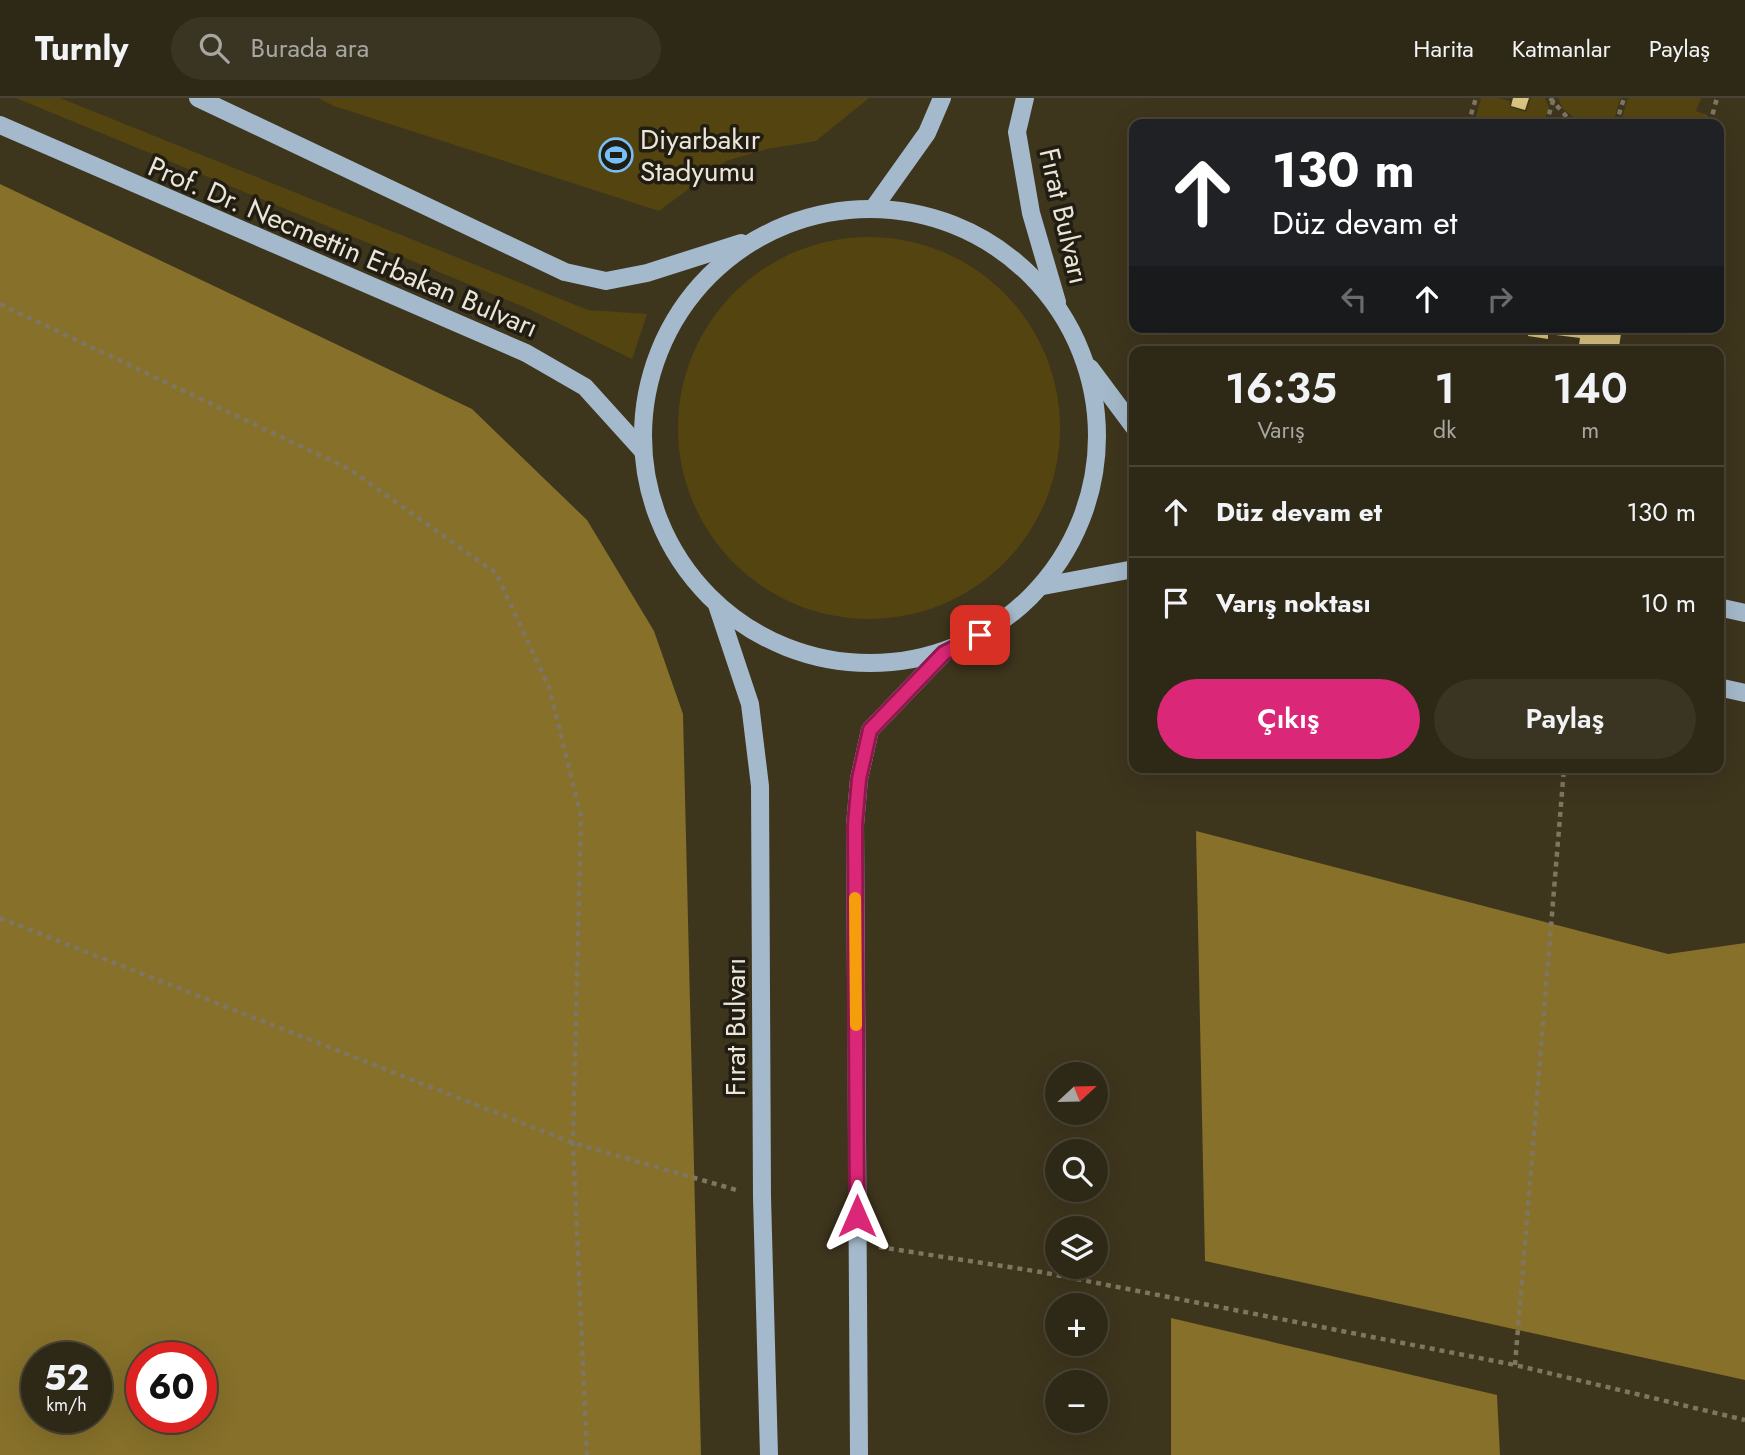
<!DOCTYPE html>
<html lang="tr">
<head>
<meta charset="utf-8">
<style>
	:root { --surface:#2e2816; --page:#3a3423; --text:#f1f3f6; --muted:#a7a6a1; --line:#494435; --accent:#db2777 }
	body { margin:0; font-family:Jost,sans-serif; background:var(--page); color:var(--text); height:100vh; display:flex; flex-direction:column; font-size:26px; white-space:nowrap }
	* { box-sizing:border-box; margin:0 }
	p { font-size:23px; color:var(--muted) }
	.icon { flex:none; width:38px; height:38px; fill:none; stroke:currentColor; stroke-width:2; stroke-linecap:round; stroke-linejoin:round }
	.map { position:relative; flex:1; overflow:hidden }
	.side { position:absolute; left:1129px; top:248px; width:595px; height:427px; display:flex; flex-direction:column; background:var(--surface); border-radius:14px; box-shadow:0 7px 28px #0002,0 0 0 2px var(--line) }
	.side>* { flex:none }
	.top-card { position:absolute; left:1129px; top:21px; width:595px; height:214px; border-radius:14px; box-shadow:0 7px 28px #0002,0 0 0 2px var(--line); background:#202124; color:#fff; overflow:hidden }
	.needle { width:46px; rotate:68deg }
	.tools { position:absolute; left:1045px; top:964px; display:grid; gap:14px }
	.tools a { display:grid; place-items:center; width:63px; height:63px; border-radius:50%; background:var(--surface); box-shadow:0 7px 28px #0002,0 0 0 2px var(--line); font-size:35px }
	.speed { position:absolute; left:21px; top:1244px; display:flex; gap:14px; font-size:35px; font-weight:700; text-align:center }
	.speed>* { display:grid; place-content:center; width:91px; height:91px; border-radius:50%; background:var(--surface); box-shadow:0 7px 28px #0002,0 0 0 2px var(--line); line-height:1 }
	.speed small { font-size:18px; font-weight:400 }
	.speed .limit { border:10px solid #d22; background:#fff; color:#111 }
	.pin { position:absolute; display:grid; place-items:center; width:60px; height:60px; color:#fff; margin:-30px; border-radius:14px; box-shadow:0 4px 10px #0006 }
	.me { position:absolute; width:77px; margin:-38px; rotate:0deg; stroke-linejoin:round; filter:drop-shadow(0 0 5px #0008) }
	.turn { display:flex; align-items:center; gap:24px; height:147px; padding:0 28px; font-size:32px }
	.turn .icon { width:91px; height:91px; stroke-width:2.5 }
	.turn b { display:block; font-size:49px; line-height:60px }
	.lanes { display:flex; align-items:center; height:66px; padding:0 28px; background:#0003; justify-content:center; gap:35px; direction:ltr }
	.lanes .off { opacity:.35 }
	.eta { display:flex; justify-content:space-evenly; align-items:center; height:119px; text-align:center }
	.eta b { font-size:42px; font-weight:600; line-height:49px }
	.action { display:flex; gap:14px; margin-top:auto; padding:14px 28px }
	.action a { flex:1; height:80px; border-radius:42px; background:var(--accent); color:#fff; font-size:28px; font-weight:600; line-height:80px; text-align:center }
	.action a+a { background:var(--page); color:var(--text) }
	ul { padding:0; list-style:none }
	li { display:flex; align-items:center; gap:21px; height:91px; padding:0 28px; border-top:2px solid var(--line) }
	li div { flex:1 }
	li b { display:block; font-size:26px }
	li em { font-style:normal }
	header { display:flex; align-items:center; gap:42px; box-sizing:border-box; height:98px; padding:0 35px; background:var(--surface); border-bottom:2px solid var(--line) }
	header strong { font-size:33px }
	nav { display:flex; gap:38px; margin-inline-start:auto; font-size:24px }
	.search { width:490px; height:63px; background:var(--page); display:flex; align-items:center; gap:18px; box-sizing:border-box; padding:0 24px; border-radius:38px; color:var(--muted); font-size:26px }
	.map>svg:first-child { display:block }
</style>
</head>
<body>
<header>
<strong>Turnly</strong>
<div class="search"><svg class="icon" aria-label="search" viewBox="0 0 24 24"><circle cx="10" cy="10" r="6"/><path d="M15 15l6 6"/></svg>Burada ara</div>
<nav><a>Harita</a><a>Katmanlar</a><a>Paylaş</a></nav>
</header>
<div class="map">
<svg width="1745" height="1357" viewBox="0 0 1745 1357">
	<rect width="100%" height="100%" fill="#3e351d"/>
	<g fill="#544510">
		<path d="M16 0H60L588 212 647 216 632 261 529 211Z"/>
		<path d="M318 0H869L816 43 767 51 726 63 659 113 334 8Z"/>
		<path d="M1481 0H1498L1510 3V9L1526 14 1531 0H1545L1549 9 1543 26H1474Z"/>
		<path d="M1558 0H1620L1613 26H1583L1563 11Z"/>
		<path d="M1628 0H1701L1696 13 1708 17 1706 26H1620Z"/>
		<circle cx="869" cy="330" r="191"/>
	</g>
	<g fill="#86702a" fill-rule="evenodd">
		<path d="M0 86 472 311 587 422 654 533 683 616 701 1357H0ZM37 1260H96V1320H37ZM142 1260H201V1320H142Z"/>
		<path d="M1196 733 1668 856 1745 845V1282L1205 1163Z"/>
		<path d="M1171 1220 1497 1297 1500 1357H1171Z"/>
	</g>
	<g fill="#dac37e">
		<path d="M1513 0H1529L1525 12 1511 8Z"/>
		<path d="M1520 229H1622L1619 249 1600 246V250L1579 247 1580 240 1548 236V241L1528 238 1529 232Z"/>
	</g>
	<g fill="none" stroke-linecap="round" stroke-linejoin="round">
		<g stroke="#7e7661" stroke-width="4.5" stroke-dasharray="5 5" stroke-linecap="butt">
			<path d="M1550 0 1567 19 1577 26"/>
			<path d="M1468 26 1476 0"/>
			<path d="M1546 26 1554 0"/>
			<path d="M1616 26 1624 0"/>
			<path d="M1710 26 1717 0"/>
			<path d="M0 206 349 371 496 475 549 589 581 718 573 1045 587 1357"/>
			<path d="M0 820 573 1045 740 1093"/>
			<path d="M879 1149 1041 1174 1515 1267 1745 1322"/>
			<path d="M1515 1267 1564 670"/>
		</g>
		<g stroke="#a4b9cb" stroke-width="18">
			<path d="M198 0 565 174 606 183 647 175 741 145"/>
			<path d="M1025 0 1017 34 1031 115 1057 204"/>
			<path d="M0 27 526 255 585 289 642 352"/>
			<path d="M875 108 927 35 942 0"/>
			<circle cx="870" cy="338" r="227"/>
			<path d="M1090 270 1134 329"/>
			<path d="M1043 488 1134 471"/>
			<path d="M717 507 750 606 760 688 762 1099 769 1357"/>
			<path d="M1718 509 1745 515"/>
			<path d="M1718 589 1745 595"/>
			<path d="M859 1357 855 727 859 681 870 632 944 555"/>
		</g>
	</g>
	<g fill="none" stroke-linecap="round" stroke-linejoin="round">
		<defs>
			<path id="route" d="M857 1118 855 727 859 681 870 632 944 555 980 537"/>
		</defs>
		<use href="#route" stroke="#8e194d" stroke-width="18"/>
		<use href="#route" stroke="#db2777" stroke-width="12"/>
		<path stroke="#f59e0b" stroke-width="12" d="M855 800 856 927"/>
	</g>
	<defs>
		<symbol id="stadium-ring" viewBox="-11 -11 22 22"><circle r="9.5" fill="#211d12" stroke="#77bff7" stroke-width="1.5"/><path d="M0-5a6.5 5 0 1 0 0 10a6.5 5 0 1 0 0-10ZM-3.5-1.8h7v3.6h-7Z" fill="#77bff7"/></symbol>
	</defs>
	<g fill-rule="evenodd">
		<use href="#stadium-ring" x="597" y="38" width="38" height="38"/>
	</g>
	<g text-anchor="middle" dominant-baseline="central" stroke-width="7" stroke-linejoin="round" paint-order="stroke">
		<g font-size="28" fill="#ebe6d7" stroke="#211d12" text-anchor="start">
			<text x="640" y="41">Diyarbakır<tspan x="640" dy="32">Stadyumu</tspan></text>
		</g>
		<g font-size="28" fill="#ebe6d7" stroke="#211d12">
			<text transform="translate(1064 118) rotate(77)">Fırat Bulvarı</text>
			<text transform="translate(343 149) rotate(23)">Prof. Dr. Necmettin Erbakan Bulvarı</text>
			<text transform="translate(735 929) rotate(-90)">Fırat Bulvarı</text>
		</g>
	</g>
</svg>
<div class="tools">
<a><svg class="needle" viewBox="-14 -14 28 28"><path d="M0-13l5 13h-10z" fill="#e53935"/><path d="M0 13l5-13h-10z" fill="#a7a6a1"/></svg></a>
<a><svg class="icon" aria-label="search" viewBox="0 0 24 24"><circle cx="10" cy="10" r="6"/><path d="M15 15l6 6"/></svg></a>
<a><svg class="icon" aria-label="layers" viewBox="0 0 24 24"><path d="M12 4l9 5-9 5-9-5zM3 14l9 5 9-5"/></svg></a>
<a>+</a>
<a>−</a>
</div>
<div class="speed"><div>52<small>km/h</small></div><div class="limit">60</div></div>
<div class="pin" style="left:980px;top:537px;background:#d93025"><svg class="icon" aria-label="arrive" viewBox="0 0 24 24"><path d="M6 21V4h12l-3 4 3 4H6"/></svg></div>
<svg class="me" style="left:857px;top:1118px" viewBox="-20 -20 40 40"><path d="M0-17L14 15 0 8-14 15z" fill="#db2777" stroke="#fff" stroke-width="4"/></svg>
<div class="top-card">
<div class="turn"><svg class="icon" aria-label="ahead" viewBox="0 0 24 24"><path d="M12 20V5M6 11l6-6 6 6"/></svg><div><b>130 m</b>Düz devam et</div></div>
<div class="lanes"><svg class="icon off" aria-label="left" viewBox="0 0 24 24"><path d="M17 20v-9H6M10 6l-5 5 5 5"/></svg><svg class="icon" aria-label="ahead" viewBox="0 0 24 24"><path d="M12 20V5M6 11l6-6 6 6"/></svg><svg class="icon off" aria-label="right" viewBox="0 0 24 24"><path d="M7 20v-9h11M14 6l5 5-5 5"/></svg></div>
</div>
<section class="side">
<div class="eta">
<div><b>16:35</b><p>Varış</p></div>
<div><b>1</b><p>dk</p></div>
<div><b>140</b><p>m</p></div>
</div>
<ul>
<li><svg class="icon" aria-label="ahead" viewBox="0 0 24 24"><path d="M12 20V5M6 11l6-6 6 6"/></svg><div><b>Düz devam et</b></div><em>130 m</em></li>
<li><svg class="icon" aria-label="arrive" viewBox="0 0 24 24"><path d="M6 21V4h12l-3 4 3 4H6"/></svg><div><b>Varış noktası</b></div><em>10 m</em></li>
</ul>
<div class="action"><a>Çıkış</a><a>Paylaş</a></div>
</section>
</div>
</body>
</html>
